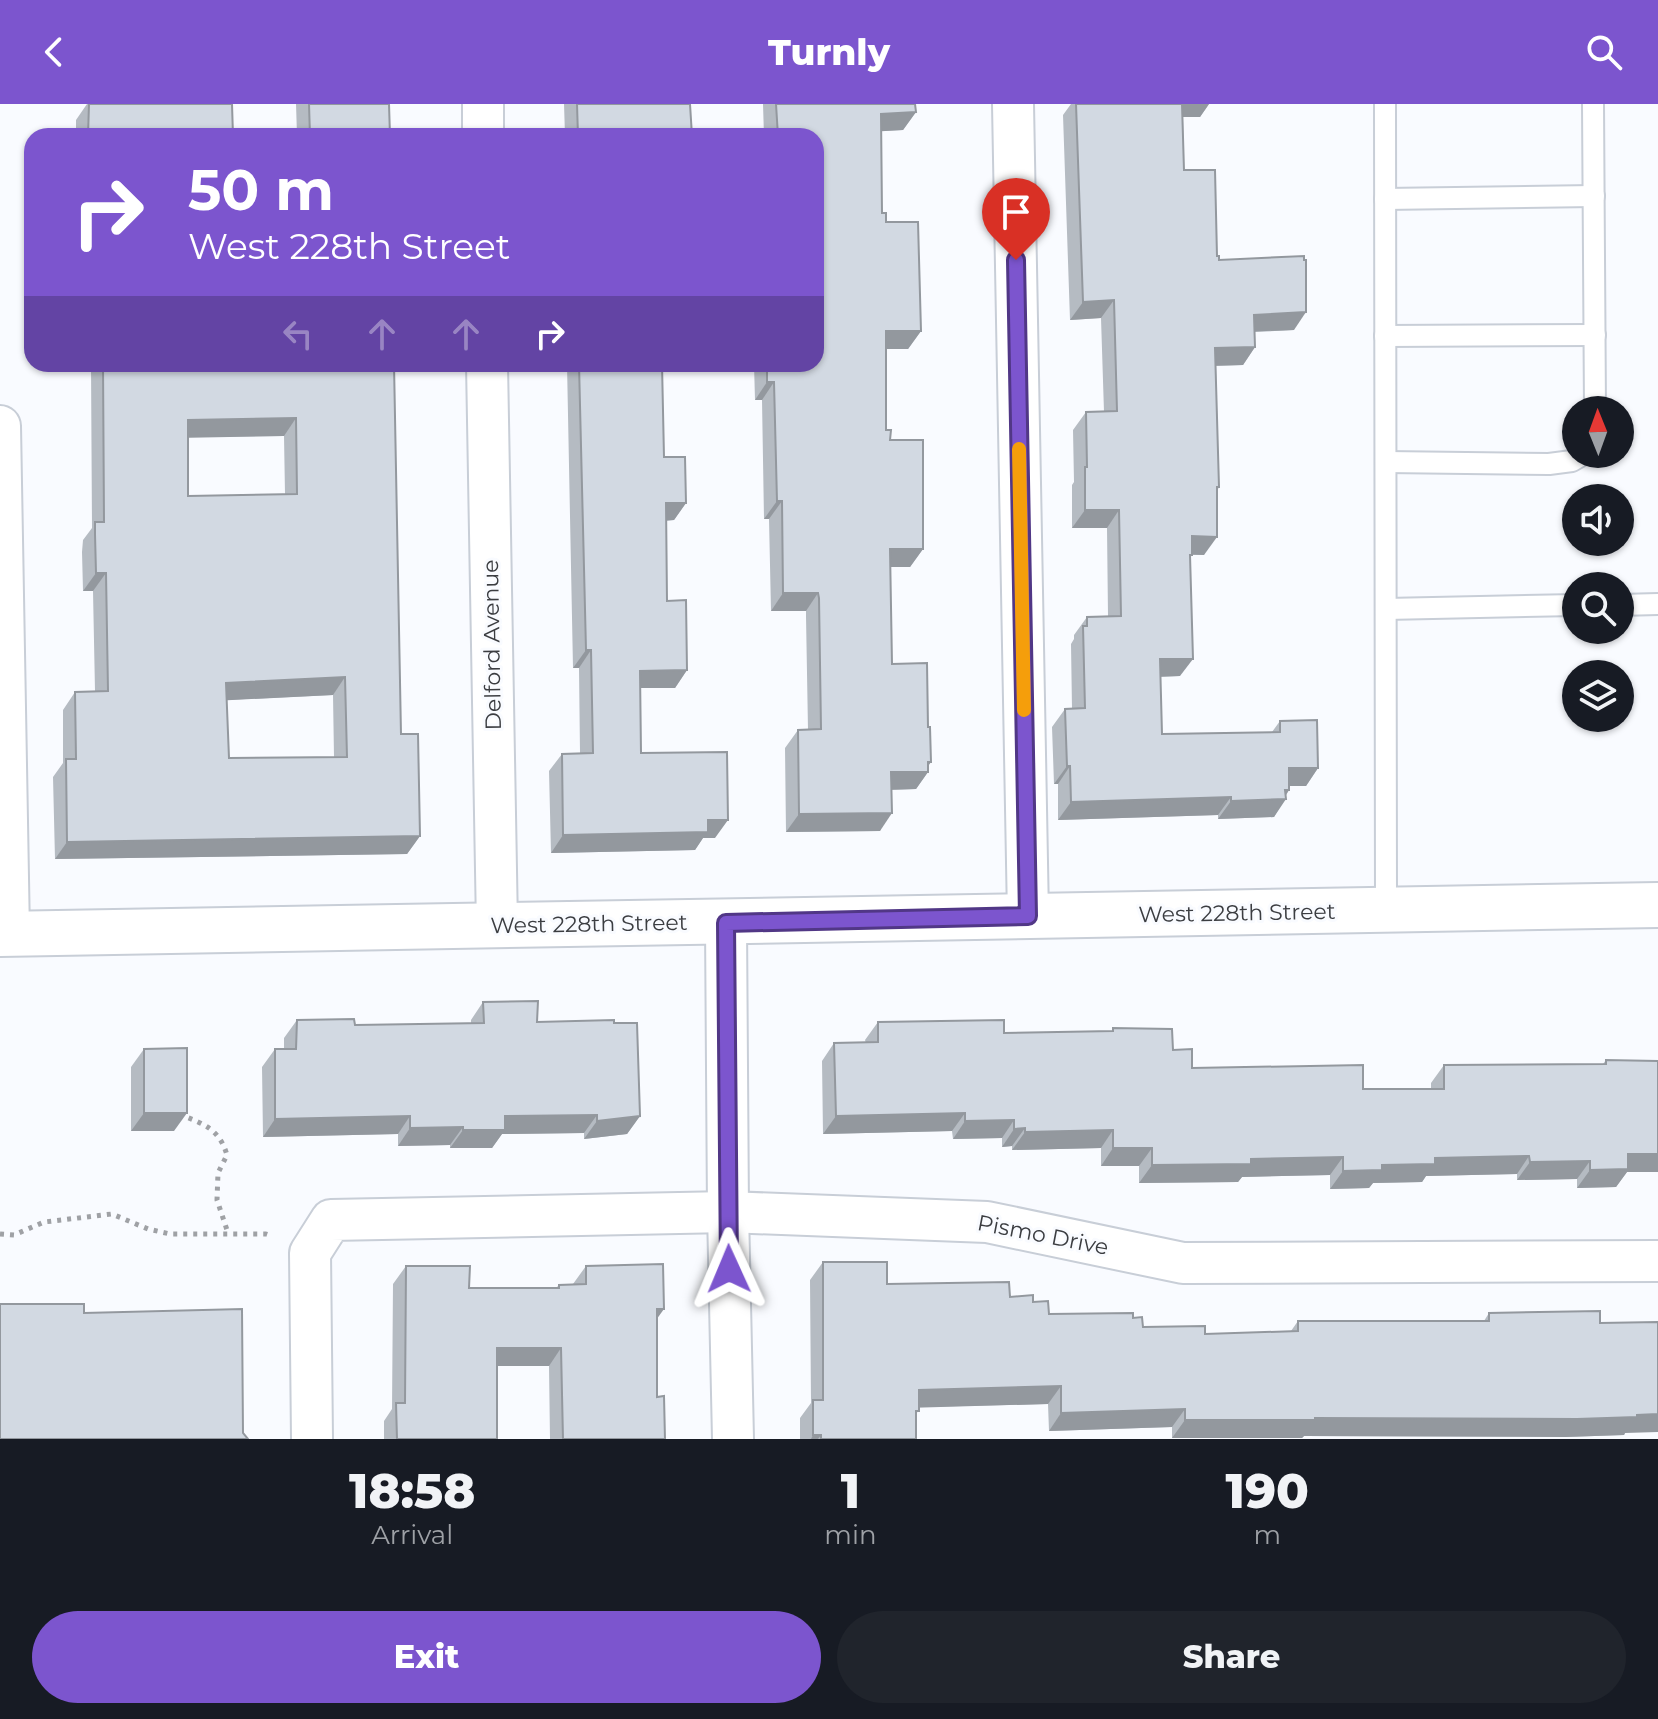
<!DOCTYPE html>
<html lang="en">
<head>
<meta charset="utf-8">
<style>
	:root { --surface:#171b24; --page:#20242c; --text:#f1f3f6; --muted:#9ea1a6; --accent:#7c55ce }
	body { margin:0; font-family:Montserrat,sans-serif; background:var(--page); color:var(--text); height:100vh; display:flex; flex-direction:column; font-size:30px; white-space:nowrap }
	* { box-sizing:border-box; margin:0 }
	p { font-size:26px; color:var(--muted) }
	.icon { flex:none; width:44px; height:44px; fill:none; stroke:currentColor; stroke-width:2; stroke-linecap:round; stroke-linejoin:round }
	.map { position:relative; height:1335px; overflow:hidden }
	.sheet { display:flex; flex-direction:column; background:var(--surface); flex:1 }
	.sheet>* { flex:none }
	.top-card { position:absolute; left:24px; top:24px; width:800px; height:244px; border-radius:24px; box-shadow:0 2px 6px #0004; background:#7c55ce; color:#fff; overflow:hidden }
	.needle { width:52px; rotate:359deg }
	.controls { position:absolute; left:1562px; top:292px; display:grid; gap:16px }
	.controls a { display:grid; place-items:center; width:72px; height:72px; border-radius:50%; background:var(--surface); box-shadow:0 2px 6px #0004; font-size:40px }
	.pin { position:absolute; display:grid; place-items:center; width:68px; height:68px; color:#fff; margin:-82px -34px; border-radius:50% 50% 50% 0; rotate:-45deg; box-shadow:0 0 8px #0007 }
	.pin .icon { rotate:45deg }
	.me { position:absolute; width:88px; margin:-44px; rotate:359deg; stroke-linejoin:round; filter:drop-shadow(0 0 6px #0008) }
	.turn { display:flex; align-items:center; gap:28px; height:168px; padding:0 32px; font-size:36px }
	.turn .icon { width:104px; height:104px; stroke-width:2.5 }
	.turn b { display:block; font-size:56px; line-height:68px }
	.lanes { display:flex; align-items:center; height:76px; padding:0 32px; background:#0003; justify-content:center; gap:40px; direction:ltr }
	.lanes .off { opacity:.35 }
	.eta { display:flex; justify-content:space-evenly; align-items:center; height:136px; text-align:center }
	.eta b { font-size:48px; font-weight:800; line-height:56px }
	.button { display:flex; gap:16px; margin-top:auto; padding:16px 32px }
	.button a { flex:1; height:92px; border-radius:48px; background:var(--accent); color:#fff; font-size:32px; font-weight:800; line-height:92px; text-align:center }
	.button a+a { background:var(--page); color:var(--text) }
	header { display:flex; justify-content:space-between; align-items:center; height:104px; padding:0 32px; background:var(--accent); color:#fff; font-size:36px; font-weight:800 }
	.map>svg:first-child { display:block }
</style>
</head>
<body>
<header><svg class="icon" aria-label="back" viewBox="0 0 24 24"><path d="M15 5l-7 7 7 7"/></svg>Turnly<svg class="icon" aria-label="search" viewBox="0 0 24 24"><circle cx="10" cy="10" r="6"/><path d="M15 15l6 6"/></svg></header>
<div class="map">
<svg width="1658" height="1335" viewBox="0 0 1658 1335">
	<rect width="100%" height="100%" fill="#f9fbff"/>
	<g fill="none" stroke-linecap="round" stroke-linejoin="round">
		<defs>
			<g id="lane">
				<path d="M1385 0 1386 806"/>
				<path d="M1593 0 1595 306"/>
				<path d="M1385 95 1594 92"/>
				<path d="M1385 232 1595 231"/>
				<path d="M1386 358 1549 360 1572 357 1584 350"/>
				<path d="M1620 501 1658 500"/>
				<path d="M1386 505 1576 501"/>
			</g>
			<g id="street">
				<path d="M483 0V32"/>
				<path d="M1013 0 1028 812"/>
				<path d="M487 260 497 822"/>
				<path d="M0 322 9 830"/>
				<path d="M726 819 728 1108 733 1335"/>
				<path d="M312 1335 310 1149 331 1116 728 1108 987 1118 1183 1159 1658 1157"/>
			</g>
			<path id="secondary" d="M0 830 1658 801"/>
		</defs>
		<use href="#lane" stroke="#c8ced7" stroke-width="24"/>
		<use href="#street" stroke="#c8ced7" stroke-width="44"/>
		<use href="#secondary" stroke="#c8ced7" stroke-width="48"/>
		<g stroke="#9fa1a5" stroke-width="5" stroke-dasharray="4 6" stroke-linecap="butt">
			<path d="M179 1010C203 1020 219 1024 227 1051L218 1069 217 1096 228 1129"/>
			<path d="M0 1130 14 1131 44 1118 112 1110 148 1125 170 1130H266L272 1132"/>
		</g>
		<use href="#lane" stroke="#fff" stroke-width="20"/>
		<use href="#street" stroke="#fff" stroke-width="40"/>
		<use href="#secondary" stroke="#fff" stroke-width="44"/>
	</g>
	<g fill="#b5bbc2" fill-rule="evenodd">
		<path d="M87 0H232L233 32H76V16Z"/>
		<path d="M296 0H389L390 32H297Z"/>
		<path d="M564 0H690L692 32H565Z"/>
		<path d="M763 0H915L916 8 903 26 881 27 882 109 921 227 908 245H886V326L923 445 910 463H890L892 560 928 662V668L916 685 892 686 880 727 786 728 785 644 798 626H808L806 512V507H771L769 415H764L762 296H755L754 260H816V32H764Z"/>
		<path d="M1071 0H1209L1200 13H1183L1184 66 1219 156 1294 226 1255 228V243L1243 261 1216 262 1219 383 1217 387 1204 451H1192L1190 454 1180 572 1160 573 1162 630 1272 628 1280 617 1318 664 1306 682H1289V686L1274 713 1218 715V711L1058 716V680H1054L1052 623 1065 605H1072L1071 540 1074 535V531L1087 513 1108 512 1107 424H1072V381L1074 378 1073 326 1086 308H1104L1101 214 1070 216 1063 11Z"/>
		<path d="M91 260H394L401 630 420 732 407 750 55 755 53 673 63 659V606L75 588 95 587 93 487H83L82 448 83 436 92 424ZM284 332 285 390 188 392V333ZM333 591 334 653 229 654 226 596Z"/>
		<path d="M567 260H662L664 353 686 399 674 416 666 417 667 497 687 566 675 584H640L641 649 715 734H703L695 746 551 749 549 667 562 650 580 649 579 564H573Z"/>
		<path d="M483 898 537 918 614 919 640 1012 627 1030 584 1035V1029L502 1030 492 1044H450V1041L398 1042V1030L263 1033 262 963 275 945H284V934L297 916 355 921 471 919V916Z"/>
		<path d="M878 918 1004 929 1112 927 1113 924 1173 946 1192 964 1363 985H1431V979L1444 961 1603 960 1606 956 1658 957V1068H1627L1616 1083 1577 1084V1075L1517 1076V1070L1426 1072 1422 1078 1373 1079 1369 1084 1330 1085V1071L1242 1073 1238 1078 1139 1079V1062H1101V1044L1012 1046V1042L1002 1043V1034L953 1035 952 1027 823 1030 822 957 834 939H866L865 936Z"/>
		<path d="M144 945 174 1027H131V963Z"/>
		<path d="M823 1158 887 1180 1010 1193 1033 1198 1049 1210 1133 1214 1143 1223 1205 1230 1291 1227 1298 1217H1484L1489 1209 1600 1219 1625 1329 1624 1331 1565 1333 1304 1332 1302 1334H1172V1323L1049 1327 1048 1300 919 1303 916 1312V1335H800V1314L811 1299 810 1176Z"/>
		<path d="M406 1162 469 1184H556L559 1181 573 1180 586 1162 657 1215V1293L665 1335H550L549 1262H497V1335H384V1317L392 1305 393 1180Z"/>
	</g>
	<g fill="#93989e">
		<path d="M1179 0H1209L1200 13H1170Z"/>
		<path d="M916 8 903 26 868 28 881 10Z"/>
		<path d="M1114 196 1101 214 1070 216 1083 198Z"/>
		<path d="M1306 208 1294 226 1242 228 1254 211Z"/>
		<path d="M886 227H921L908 245H874Z"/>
		<path d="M1255 243 1243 261 1203 262 1215 244Z"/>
		<path d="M767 278H774L762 296H755Z"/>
		<path d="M296 314 284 332 176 334 188 316Z"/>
		<path d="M777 397H782L769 415H764Z"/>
		<path d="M666 399H686L674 416 653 417Z"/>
		<path d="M1085 406H1119L1107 424H1072Z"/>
		<path d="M1192 432 1217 433 1204 451 1179 450Z"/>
		<path d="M890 445H923L910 463H877Z"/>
		<path d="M96 469H106L93 487H83Z"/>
		<path d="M783 489H818L806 507H771Z"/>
		<path d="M586 546H591L579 564H573Z"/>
		<path d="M1160 555H1193L1180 572 1147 573Z"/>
		<path d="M687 566 675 584H628L640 567Z"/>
		<path d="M345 573 333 591 213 597 226 579Z"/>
		<path d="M928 658H931L924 668H928L916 685 879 686 891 668Z"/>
		<path d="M1067 662H1070L1058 680H1054Z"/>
		<path d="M1289 664H1318L1306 682H1276Z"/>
		<path d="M1285 686H1289L1283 695H1286L1274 713 1218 715 1231 697Z"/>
		<path d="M1231 693 1218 711 1058 716 1071 698Z"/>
		<path d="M892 709 880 727 786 728 799 710Z"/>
		<path d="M708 716H728L715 734H703L695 746 551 749 563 731Z"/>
		<path d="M420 732 407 750 55 755 67 738Z"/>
		<path d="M144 1009H187L174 1027H131Z"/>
		<path d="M965 1009 952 1027 823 1030 836 1012Z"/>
		<path d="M597 1011 584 1029 502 1030 492 1044H450L463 1026 505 1012Z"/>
		<path d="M410 1012 398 1030 263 1033 275 1015Z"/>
		<path d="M640 1012 627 1030 584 1035 597 1017Z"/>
		<path d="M1014 1016 1002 1034 953 1035 965 1017Z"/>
		<path d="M463 1023 450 1041 398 1042 410 1024Z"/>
		<path d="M1025 1024 1012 1042 1002 1043 1014 1025Z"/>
		<path d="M1113 1026 1101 1044 1012 1046 1025 1028Z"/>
		<path d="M1113 1044H1152L1139 1062H1101Z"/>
		<path d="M1628 1050H1658V1068H1627L1616 1083 1577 1084 1590 1066Z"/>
		<path d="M1529 1052 1517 1070 1426 1072 1422 1078 1373 1079 1369 1084 1330 1085 1343 1067 1435 1054Z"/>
		<path d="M1343 1053 1330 1071 1242 1073 1238 1078 1139 1079 1152 1061 1251 1055Z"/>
		<path d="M1590 1057 1577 1075 1517 1076 1530 1058Z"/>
		<path d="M657 1205H664L651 1223Z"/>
		<path d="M497 1244H561L549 1262H484Z"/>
		<path d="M1061 1282 1048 1300 906 1304 919 1286Z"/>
		<path d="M1185 1305 1172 1323 1049 1327 1061 1309Z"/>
		<path d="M1658 1310V1328L1625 1329 1624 1331 1565 1333 1304 1332 1302 1334H1172L1185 1316Z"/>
		<path d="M813 1331H821L818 1335H811Z"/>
	</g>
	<g fill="#d2d9e2" stroke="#93989e" stroke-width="2" fill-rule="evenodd">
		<path d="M89 0H232L233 32H88Z"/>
		<path d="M309 0H389L390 32H310Z"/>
		<path d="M577 0H690L692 32H578Z"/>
		<path d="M776 0H915L916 8 881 10 882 109H886V118H918L921 227H886V326H891L890 336H923V445H890L892 560 927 559 928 623H930L931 658H928V668H891L892 709 799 710 798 626 821 625 819 494 818 489H783L782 397H777L774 278H767V260H816V32H778Z"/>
		<path d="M1076 0H1182L1184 66H1215L1217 152H1219V156L1304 152V156H1306V208L1254 211 1255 243 1215 244 1219 383H1217V433L1192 432V451H1190L1193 555H1160L1162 630 1280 628V617L1317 616 1318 664H1289V686H1285L1286 695 1231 697V693L1071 698 1070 662H1067L1065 605 1085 604 1083 522H1087V513L1121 512 1119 406H1085V363H1087L1086 308 1117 307 1114 196 1083 198Z"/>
		<path d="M103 260H394L401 630H418L420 732 67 738 66 655H76L75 588 108 587 106 469H96L95 430V418H104ZM296 314 297 390 188 392V316ZM345 573 347 653 229 654 226 579Z"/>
		<path d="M579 260H662L664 353H685L686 399H666L667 497 686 496 687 566 640 567 641 649 727 648 728 716H708V728L563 731 562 650 593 649 591 546H586Z"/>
		<path d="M538 897 537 918 614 916V919H637L640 1012 597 1017V1011L505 1012V1026H463V1023L410 1024V1012L275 1015V945H296L297 916 354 915 355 921 484 919 483 898Z"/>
		<path d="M1004 916V929L1113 927V924L1172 925 1173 946 1192 945V964L1363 961V985H1444V961L1606 960V956L1658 957V1050H1628V1065L1590 1066V1057L1530 1058 1529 1052 1435 1054V1060L1382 1061V1066L1343 1067V1053L1251 1055V1060L1152 1061V1044H1113V1026L1025 1028V1024L1014 1025V1016L965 1017V1009L836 1012 834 939 878 938V918Z"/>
		<path d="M187 944V1009H144V945Z"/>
		<path d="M823 1158H887V1180L1009 1178 1010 1193 1033 1191V1198L1048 1197 1049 1210 1133 1209V1214L1142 1213 1143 1223 1205 1222V1230L1298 1227V1217H1489V1209L1600 1207V1219L1658 1218V1310L1637 1311V1313L1577 1315 1315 1314V1316H1185V1305L1061 1309V1282L919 1286V1307H916V1335H821V1331H813V1296H823Z"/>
		<path d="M663 1160 664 1205H657V1293L664 1292 665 1335H563L561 1244H497V1335H397L396 1299H405L406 1162H470L469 1184H559V1181L586 1180V1162Z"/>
		<path d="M0 1200H84V1209L242 1205 243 1329 248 1335H0Z"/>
	</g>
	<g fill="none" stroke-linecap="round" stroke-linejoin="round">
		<defs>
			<path id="route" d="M729 1165 726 819 1028 812 1016 156"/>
		</defs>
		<use href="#route" stroke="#513786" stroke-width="20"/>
		<use href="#route" stroke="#7c55ce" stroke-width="14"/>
		<path stroke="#f59e0b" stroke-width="14" d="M1019 345 1024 606"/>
	</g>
	<g text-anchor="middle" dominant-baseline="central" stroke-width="6" stroke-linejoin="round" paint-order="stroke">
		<g font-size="22" fill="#3b3d41" stroke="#f9fbff">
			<text transform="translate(492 541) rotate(-91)">Delford Avenue</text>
			<text transform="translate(1237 809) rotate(-1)">West 228th Street</text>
			<text transform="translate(589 820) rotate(-1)">West 228th Street</text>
			<text transform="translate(1043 1131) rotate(11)">Pismo Drive</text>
		</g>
	</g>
</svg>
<div class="controls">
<a><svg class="needle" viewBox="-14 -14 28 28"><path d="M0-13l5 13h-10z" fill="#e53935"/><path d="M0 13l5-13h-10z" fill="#9ea1a6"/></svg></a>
<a><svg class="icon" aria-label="sound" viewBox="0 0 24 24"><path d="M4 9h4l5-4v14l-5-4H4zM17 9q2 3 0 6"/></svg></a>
<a><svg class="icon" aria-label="search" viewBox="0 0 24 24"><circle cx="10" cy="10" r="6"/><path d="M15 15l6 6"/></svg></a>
<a><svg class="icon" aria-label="layers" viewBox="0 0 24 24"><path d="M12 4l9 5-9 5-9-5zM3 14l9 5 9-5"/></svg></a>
</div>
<div class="pin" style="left:1016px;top:156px;background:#d93025"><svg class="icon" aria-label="arrive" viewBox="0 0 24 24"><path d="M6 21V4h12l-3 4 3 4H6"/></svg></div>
<svg class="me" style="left:729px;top:1165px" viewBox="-20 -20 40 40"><path d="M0-17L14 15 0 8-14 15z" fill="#7c55ce" stroke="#fff" stroke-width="4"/></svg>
<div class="top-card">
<div class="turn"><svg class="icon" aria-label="right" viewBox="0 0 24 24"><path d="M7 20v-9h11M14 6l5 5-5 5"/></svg><div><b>50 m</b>West 228th Street</div></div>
<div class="lanes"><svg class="icon off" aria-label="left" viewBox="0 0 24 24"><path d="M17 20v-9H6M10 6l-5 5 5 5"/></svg><svg class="icon off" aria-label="ahead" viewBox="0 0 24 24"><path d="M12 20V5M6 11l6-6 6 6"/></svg><svg class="icon off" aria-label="ahead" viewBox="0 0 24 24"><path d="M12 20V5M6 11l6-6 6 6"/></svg><svg class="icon" aria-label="right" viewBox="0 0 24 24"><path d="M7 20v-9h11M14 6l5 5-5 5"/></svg></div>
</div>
</div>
<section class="sheet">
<div class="eta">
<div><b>18:58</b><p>Arrival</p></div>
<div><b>1</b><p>min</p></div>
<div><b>190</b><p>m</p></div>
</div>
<div class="button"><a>Exit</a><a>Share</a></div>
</section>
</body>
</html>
